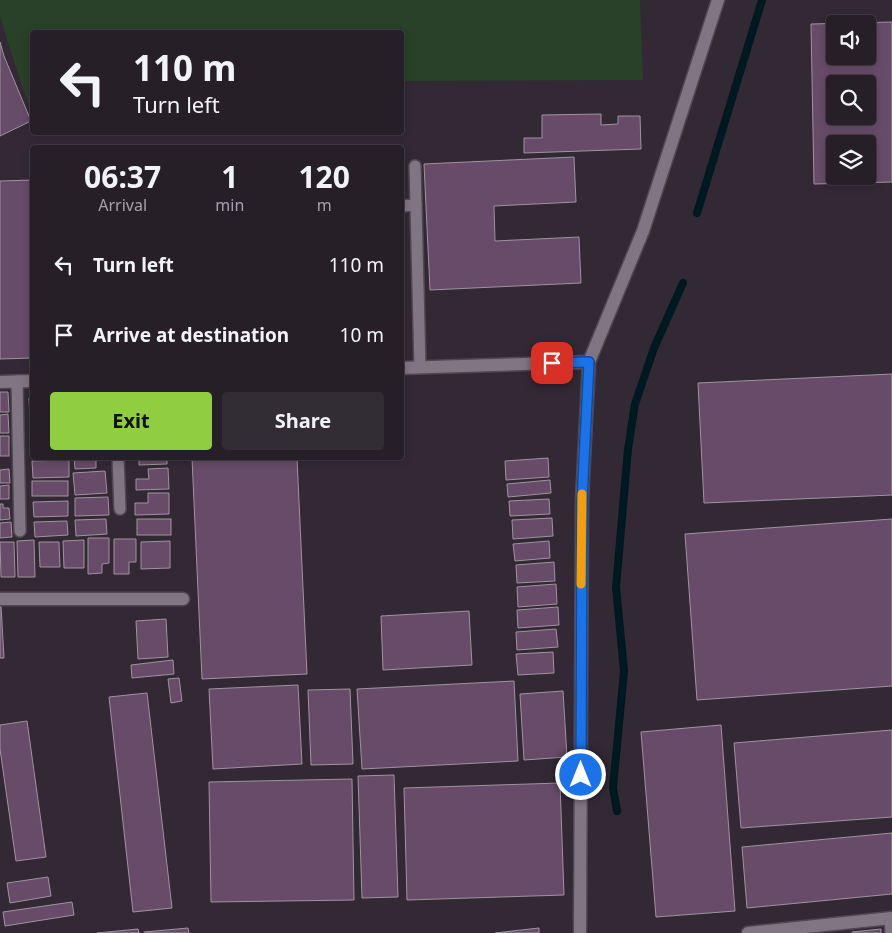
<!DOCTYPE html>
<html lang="en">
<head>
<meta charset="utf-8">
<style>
	:root { --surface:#261f28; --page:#322c34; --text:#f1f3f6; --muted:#a4a2a8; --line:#423d45; --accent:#90cd41 }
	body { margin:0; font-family:"Noto Sans",sans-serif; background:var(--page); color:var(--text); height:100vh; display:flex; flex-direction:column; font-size:19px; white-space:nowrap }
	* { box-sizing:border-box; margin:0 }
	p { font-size:16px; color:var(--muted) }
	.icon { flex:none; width:28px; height:28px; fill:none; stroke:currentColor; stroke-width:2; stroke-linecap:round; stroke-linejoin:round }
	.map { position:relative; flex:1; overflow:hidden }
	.drawer { position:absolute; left:30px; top:145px; width:374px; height:315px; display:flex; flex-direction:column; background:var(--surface); border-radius:5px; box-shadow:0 2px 8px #0003,0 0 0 1px var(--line) }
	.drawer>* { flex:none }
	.guide { position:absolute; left:30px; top:30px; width:374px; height:105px; border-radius:5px; box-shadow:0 2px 8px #0003,0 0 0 1px var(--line); background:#261f28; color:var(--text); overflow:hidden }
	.tools { position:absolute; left:826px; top:15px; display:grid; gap:10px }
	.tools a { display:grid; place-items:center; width:50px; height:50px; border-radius:5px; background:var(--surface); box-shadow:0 2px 8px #0003,0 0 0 1px var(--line); font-size:25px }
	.pin { position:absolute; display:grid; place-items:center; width:42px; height:42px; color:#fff; margin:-21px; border-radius:10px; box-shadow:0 2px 8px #0006 }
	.me { position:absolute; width:55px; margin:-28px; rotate:0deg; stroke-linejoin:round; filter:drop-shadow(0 0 4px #0008) }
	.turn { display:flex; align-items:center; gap:18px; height:105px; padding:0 20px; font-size:22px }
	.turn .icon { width:65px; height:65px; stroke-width:2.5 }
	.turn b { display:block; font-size:35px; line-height:42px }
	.eta { display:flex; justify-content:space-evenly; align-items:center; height:85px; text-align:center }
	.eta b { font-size:30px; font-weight:700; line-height:35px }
	.primary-button { display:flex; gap:10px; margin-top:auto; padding:10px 20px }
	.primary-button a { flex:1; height:58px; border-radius:5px; background:var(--accent); color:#111; font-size:20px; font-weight:700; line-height:58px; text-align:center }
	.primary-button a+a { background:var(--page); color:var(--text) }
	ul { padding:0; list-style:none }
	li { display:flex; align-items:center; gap:15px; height:70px; padding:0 20px }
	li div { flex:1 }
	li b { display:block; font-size:19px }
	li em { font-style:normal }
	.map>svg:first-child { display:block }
</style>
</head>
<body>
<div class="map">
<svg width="892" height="933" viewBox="0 0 892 933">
	<rect width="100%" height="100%" fill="#322935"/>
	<path fill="#294029" d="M0 0H640L643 80 401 81V32H32V113L22 86 0 17Z"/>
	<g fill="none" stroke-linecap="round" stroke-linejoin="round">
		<g stroke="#001921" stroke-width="8">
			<path d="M697 213 762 0"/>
			<path d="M617 811 613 788 624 671 616 587 628 449 635 404 654 348 683 283"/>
		</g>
	</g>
	<g fill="#674b69" stroke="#a093a0" fill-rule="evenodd">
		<path d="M892 22V182L814 184 811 24ZM835 24H868V56H835ZM835 84H868V116H835ZM835 144H868V176H835Z"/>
		<path d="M0 42 4 56 31 121 0 136Z"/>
		<path d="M601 114V125L618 124V116H640L641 149 524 153V138H542V115Z"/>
		<path d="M574 157 576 202 494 206 495 241 579 237 581 283 430 290 424 164Z"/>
		<path d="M32 180V358L0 359V181Z"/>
		<path d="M892 374V495L704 503 698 383Z"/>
		<path d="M0 392H8L9 412H0Z"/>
		<path d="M29 398H32V420H30Z"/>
		<path d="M8 414 9 433H0V415Z"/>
		<rect x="30" y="423" width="2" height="16"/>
		<rect x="0" y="436" width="9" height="20"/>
		<path d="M74 458H109V460H96V468L75 469Z"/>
		<path d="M139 458H167V464L139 465Z"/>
		<path d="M192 458H297L307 674 202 679Z"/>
		<path d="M548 458 549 477 506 480 505 461Z"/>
		<path d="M69 460V477L33 478 32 461Z"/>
		<path d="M168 468 169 489 136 490V479H149L148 469Z"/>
		<path d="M9 469 10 483H0V470Z"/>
		<path d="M105 471 107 493 75 495 73 473Z"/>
		<path d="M550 480 551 493 508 497 507 484Z"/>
		<rect x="32" y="481" width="36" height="15"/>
		<path d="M9 485V499H0V486Z"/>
		<path d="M148 493H169V514L135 515V503H148Z"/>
		<path d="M108 497 109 515 75 516V498Z"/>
		<path d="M549 499 550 514 510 516 509 501Z"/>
		<path d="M68 501V516L34 517 33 502Z"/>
		<path d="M0 504H3V508H9L10 519 0 520Z"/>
		<path d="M552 518 553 536 513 539 512 520Z"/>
		<path d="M106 519 107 534 76 536 75 520Z"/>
		<rect x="137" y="519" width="34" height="16"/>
		<path d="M892 519V686L697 700 685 534Z"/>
		<path d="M67 521 68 535 35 537 34 522Z"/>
		<path d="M11 522 12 537 0 538V523Z"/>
		<path d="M88 538H109V563L102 564V573L88 574Z"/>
		<path d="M114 539H136V562H129V574H114Z"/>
		<path d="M34 540 35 577H18L17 541Z"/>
		<path d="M84 540V568H64L63 541Z"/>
		<path d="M170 541V568L141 569V542Z"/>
		<path d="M549 541 550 558 515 561 513 544Z"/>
		<path d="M0 542H14L15 577H1Z"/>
		<path d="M39 542H59L60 567H40Z"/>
		<path d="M554 562 555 581 517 583 516 565Z"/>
		<path d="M556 584 557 604 518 607 517 587Z"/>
		<path d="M0 606H1L4 658H0Z"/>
		<path d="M558 607 559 625 518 628 517 610Z"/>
		<path d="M469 611 472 665 383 670 381 616Z"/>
		<path d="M166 619 168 657 138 659 136 621Z"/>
		<path d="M556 629 558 647 517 650 516 632Z"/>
		<path d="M553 652 554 673 518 675 516 654Z"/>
		<path d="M173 660 174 674 132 678 131 665Z"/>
		<path d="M179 678 182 701 171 703 168 679Z"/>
		<path d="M514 681 518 761 362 769 357 689Z"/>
		<path d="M298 685 302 764 213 769 209 689Z"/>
		<path d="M350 689 353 764 311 765 308 690Z"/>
		<path d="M563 691 567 757 524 760 520 694Z"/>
		<path d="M147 693 172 908 133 912 109 697Z"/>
		<path d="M27 721 46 857 16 861 0 749V725Z"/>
		<path d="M721 725 735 911 656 917 641 732Z"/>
		<path d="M892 730V817L741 828 734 743Z"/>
		<path d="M394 775 398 897 362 898 358 776Z"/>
		<path d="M352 779 354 900 211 902 209 782Z"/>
		<path d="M560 783 564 895 407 900 404 788Z"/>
		<path d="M892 833V894L747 908 742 847Z"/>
		<path d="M48 877 51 896 10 903 7 883Z"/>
		<path d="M72 902 74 915 5 926 3 912Z"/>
		<path d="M188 928 189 933H144V932Z"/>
		<path d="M539 928V933H495Z"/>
		<path d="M138 929 139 933H97Z"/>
		<path d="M881 929V933H852V932Z"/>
	</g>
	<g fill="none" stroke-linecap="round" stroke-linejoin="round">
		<defs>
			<g id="service">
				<path d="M415 166 420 367"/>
				<path d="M401 206 416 205"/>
				<path d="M17 381 20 531"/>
				<path d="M118 458 120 509"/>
				<path d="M890 918 891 933"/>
			</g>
			<g id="minor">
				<path d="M401 368 589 362"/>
				<path d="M0 382 32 381"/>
				<path d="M0 599H183"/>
				<path d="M580 933 582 499 589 362 643 231 718 0"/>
				<path d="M748 933 892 918"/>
			</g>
		</defs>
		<use href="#service" stroke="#4f4751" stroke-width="14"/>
		<use href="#minor" stroke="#4f4751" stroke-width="15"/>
		<use href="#service" stroke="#807683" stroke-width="11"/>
		<use href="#minor" stroke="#807683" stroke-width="12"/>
	</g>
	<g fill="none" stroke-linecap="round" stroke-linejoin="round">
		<defs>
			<path id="route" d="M552 363 589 362 582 500 581 775"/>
		</defs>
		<use href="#route" stroke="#114b97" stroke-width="12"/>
		<use href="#route" stroke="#1a73e8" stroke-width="9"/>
		<path stroke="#f59e0b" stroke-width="9" d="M581 584 582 494"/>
	</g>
</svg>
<div class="tools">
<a><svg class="icon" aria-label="sound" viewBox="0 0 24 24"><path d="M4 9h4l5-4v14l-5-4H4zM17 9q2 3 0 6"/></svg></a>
<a><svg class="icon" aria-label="search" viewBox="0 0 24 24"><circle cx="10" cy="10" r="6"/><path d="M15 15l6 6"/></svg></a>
<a><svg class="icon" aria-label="layers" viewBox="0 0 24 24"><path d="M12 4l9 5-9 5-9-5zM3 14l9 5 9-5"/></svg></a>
</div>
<div class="pin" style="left:552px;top:363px;background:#d93025"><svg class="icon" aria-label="arrive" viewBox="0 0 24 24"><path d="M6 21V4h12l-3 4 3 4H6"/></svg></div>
<svg class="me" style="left:581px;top:775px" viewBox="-20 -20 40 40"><circle r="17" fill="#1a73e8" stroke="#fff" stroke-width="3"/><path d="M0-11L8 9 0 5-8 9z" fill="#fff"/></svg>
<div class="guide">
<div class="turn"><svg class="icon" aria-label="left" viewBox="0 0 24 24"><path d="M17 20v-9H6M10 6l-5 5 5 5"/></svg><div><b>110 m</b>Turn left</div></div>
</div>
<section class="drawer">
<div class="eta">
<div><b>06:37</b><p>Arrival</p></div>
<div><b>1</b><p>min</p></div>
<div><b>120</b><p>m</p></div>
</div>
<ul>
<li><svg class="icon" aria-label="left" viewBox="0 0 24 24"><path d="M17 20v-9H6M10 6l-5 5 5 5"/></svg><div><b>Turn left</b></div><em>110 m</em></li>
<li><svg class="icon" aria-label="arrive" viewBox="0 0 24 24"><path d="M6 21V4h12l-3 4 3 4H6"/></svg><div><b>Arrive at destination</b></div><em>10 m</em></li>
</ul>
<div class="primary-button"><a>Exit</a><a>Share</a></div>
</section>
</div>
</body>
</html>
